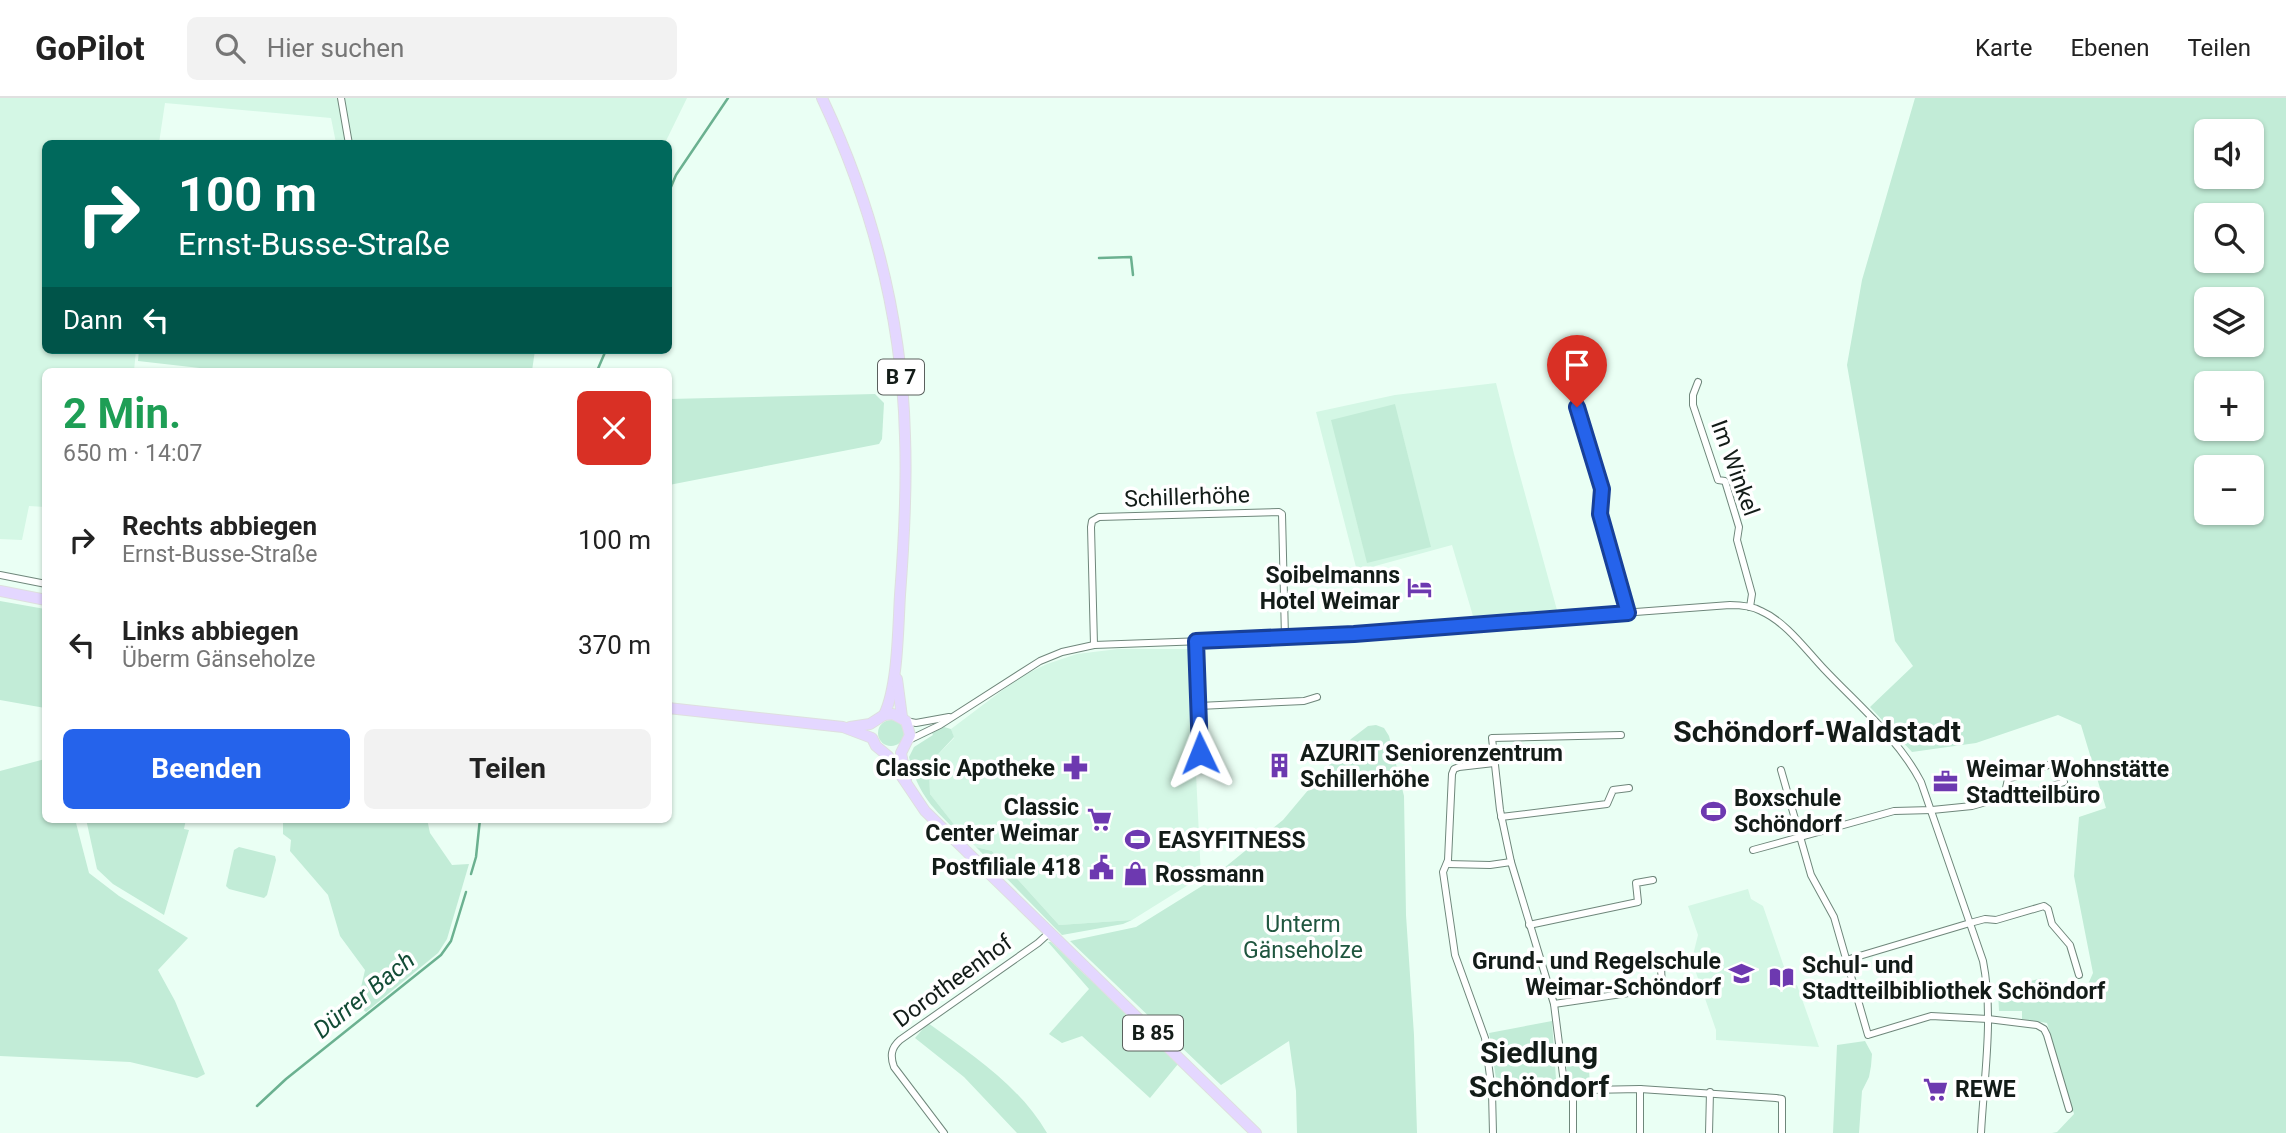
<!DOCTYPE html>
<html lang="de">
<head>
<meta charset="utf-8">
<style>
	:root { --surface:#fff; --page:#f2f2f2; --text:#222; --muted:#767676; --line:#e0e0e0; --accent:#2563eb }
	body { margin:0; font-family:Roboto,sans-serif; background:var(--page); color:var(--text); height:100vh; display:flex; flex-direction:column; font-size:26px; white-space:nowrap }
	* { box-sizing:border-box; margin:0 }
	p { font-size:23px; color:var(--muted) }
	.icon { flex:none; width:38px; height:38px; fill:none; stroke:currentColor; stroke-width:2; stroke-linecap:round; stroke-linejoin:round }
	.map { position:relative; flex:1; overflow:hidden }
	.sheet { position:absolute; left:42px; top:270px; width:630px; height:455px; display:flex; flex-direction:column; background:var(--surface); border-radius:10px; box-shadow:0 2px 5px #0004 }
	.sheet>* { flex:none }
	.hud { position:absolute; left:42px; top:42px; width:630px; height:214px; border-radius:10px; box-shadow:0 2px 5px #0004; background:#00695c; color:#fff; overflow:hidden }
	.tools { position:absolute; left:2194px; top:21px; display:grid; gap:14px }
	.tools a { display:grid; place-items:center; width:70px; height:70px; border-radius:10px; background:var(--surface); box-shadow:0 2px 5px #0004; font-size:35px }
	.pin { position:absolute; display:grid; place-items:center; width:60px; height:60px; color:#fff; margin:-72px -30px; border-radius:50% 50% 50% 0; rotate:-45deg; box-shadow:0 0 7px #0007 }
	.pin .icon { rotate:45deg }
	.me { position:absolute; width:77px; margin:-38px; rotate:358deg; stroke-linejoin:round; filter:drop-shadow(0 0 5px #0008) }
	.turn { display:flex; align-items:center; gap:24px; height:147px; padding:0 21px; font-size:32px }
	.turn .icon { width:91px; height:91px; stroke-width:2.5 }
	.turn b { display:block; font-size:49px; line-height:60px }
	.then { display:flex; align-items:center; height:66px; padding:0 21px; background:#0003; gap:14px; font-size:26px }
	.round { display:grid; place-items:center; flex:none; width:74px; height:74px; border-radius:10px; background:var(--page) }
	.overview { display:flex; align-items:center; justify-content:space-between; height:119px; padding:0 21px }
	h1 { font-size:42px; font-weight:700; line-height:52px; color:#1e9e55 }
	.primary-button { display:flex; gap:14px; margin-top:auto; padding:14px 21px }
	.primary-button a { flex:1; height:80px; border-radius:10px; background:var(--accent); color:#fff; font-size:28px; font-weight:700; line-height:80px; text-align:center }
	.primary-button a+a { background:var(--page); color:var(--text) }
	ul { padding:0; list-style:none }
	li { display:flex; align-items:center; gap:21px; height:105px; padding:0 21px }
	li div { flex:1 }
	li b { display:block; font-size:26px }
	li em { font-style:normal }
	header { display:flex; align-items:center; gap:42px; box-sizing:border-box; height:98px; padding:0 35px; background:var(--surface); border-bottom:2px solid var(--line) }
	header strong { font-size:33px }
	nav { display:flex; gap:38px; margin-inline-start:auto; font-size:24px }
	.search { width:490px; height:63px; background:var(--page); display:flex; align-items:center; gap:18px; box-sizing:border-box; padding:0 24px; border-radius:10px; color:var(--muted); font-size:26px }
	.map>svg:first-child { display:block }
</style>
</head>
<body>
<header>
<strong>GoPilot</strong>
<div class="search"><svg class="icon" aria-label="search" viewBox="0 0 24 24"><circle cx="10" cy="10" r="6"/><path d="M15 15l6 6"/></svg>Hier suchen</div>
<nav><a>Karte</a><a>Ebenen</a><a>Teilen</a></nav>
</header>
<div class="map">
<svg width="2286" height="1035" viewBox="0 0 2286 1035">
	<rect width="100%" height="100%" fill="#eafff4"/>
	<g fill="#d4f7e5">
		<path d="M0 0H687L665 45H336L331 20 165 5 159 45 46 46V252H136L134 273H46L45 409 29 408 22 442 0 441Z"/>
		<path d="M1496 285 1514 356 1557 512 1473 518 1452 447 1357 473 1316 314 1395 297Z"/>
		<path d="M1118 551H1190L1201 779 1132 822 1059 827 992 753 976 749 959 733 930 696 929 666 954 640 951 631 1020 579 1047 566 1077 556Z"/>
		<path d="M1748 791 1751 801 1763 808 1791 889 1797 887 1819 949 1716 942V932L1693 866 1696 864 1693 857 1698 837 1688 808Z"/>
	</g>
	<g fill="#c2ecd7" fill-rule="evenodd">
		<path d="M1915 0H2286V1035H2052L2057 1034 2074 1016 2047 925 2022 921V913H1999L1998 893 2041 880 2049 903 2085 893 2093 875 2074 778 2079 719 2106 710 2081 627 2058 617 1976 645 1912 654 1870 609 1913 568 1895 543 1847 267 1862 182ZM2207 33H2252V79H2207ZM2207 117H2252V163H2207ZM2207 201H2252V247H2207ZM2207 285H2252V331H2207ZM2207 369H2252V415H2207Z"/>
		<path d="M139 252H535L532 273H226L138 263Z"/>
		<path d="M875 296 884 305 882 341 879 346 669 387V301Z"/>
		<path d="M1395 306 1431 449 1367 465 1331 322Z"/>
		<path d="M0 503 45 511V610L0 602Z"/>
		<circle cx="891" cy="635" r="13"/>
		<path d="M1376 627 1384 630 1389 638 1404 698 1406 817 1414 937 1417 1035H1297L1296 993 1289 943 1221 987 1070 843 1136 829 1202 788 1283 722 1351 641 1368 628Z"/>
		<path d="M944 629 951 631 954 639 929 666 930 696 960 734 959 735C933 711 917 695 909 659L914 649 933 637 932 635Z"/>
		<path d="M45 661 46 721H75L89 775 119 798 188 840 158 872 175 903 205 976 197 980 130 964 0 958V673Z"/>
		<path d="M86 721H186L184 731 189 732 164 817 113 786 97 771Z"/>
		<path d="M283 721H427L430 735 452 767 469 766 447 841 438 855 366 914 357 907 365 872 340 838 328 797 290 753 291 742 283 736Z"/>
		<path d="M239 749 275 758 276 762 267 797 264 800 229 791 226 788 234 752Z"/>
		<path d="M976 749 992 753 1059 827 1132 822 1123 826 1062 837Z"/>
		<path d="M1048 844H1051L1178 966 1150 1000 1082 938 1062 945 1049 936 1089 891Z"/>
		<path d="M1552 923 1556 981 1530 989 1519 986 1497 987 1489 935Z"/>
		<path d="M928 925C971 956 1020 988 1047 1035H1017L964 979 915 940Z"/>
		<path d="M1865 943 1872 956 1871 968 1869 979 1862 993 1859 1035H1833L1837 947Z"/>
		<path d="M1588 957 1590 988H1573L1568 982 1565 958Z"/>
	</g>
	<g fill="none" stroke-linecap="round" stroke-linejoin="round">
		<g stroke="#6bb190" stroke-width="2.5">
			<path d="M668 96 676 77 728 0"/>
			<path d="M1099 160 1131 159 1133 177"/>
			<path d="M597 273 606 252"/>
			<path d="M471 776 476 759 480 721"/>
			<path d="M257 1008 286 981 441 857 451 843 466 794"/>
		</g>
		<defs>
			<g id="minor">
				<path d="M341 0 349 46"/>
				<path d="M1698 284 1693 297V307L1718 382 1725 383 1739 429 1737 442 1752 496 1750 509"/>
				<path d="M1573 294 1602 391 1600 416 1628 515"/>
				<path d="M0 477 46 486"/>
				<path d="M1196 543 1200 655"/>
				<path d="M1094 547 1091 429 1092 423 1099 419 1279 414 1282 416 1285 540"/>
				<path d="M1199 608 1304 603 1317 599"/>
				<path d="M906 623 916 625 949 619"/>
				<path d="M909 642 940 627 1040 563 1062 554 1094 547 1285 540 1730 507C1740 507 1752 508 1761 513 1786 524 1806 552 1824 571 1858 607 1898 640 1921 684L1983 863C1994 919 1984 978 1981 1035"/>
				<path d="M1781 672 1811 777 1834 819 1868 937 1931 918 1988 921 2037 927 2044 931 2047 937 2069 1011"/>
				<path d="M1501 719 1607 706 1613 692 1629 690"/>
				<path d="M1753 752 1894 713 1932 712 1972 708 2004 699 2014 702 2064 684 2057 664 2008 681 2004 699"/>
				<path d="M1447 766 1490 767 1511 764"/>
				<path d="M1529 827 1638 804 1636 785 1653 782"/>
				<path d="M1846 862 1970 825 1985 821 1996 822 2044 808 2048 811 2052 826 2070 847 2079 877"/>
				<path d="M1554 906 1662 890 1661 869 1691 861"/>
				<path d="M1640 991V1035"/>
				<path d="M1565 993 1554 906 1511 764 1500 712 1492 640 1621 637"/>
				<path d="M1573 993V1035"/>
				<path d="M1492 994 1640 991 1776 1000 1782 1001V1035"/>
				<path d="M944 1035 894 969C890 958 891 950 900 942L1038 845 1049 835"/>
				<path d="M1493 1035 1492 994 1485 940 1455 857 1443 774 1448 762 1452 676 1454 671 1459 669 1494 665"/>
				<path d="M1709 1035 1710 994"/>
			</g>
			<g id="primary">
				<path d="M822 0C872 106 902 220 905 338 907 390 904 444 900 497 898 530 898 588 884 617"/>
				<path d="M0 493 46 502"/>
				<path d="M897 581 902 619"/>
				<path d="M668 610 843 629 872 640 876 648 888 658 925 713 1256 1035"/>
				<path d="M850 629 870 626 884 617 893 616 906 623 910 637 901 655 906 682"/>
			</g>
		</defs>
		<use href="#minor" stroke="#6f877b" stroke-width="8"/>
		<use href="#primary" stroke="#dedfdf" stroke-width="12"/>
		<use href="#minor" stroke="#fff" stroke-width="6"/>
		<use href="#primary" stroke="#e4d7ff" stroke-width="10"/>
	</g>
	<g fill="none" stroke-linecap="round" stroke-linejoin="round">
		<defs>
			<path id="route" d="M1200 655 1196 543 1354 536 1628 515 1600 416 1602 391 1577 309"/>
		</defs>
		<use href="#route" stroke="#184099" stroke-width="18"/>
		<use href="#route" stroke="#2563eb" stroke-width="12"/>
	</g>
	<defs>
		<symbol id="hotel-bare" viewBox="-9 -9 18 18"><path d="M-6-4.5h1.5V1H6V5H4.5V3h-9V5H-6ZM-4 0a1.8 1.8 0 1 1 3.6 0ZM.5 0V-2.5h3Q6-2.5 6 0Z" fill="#6d39b0" stroke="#fff" stroke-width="2.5" paint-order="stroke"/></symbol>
		<symbol id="building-bare" viewBox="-9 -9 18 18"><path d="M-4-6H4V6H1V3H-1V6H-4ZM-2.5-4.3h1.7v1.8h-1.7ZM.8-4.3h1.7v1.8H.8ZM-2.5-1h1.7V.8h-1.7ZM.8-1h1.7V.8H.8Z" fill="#6d39b0" stroke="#fff" stroke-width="2.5" paint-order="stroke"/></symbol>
		<symbol id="pharmacy-bare" viewBox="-9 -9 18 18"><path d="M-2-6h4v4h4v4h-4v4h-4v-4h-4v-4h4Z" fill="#6d39b0" stroke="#fff" stroke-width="2.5" paint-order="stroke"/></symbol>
		<symbol id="office-bare" viewBox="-9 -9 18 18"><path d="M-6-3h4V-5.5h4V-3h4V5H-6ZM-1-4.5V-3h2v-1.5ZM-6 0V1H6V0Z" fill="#6d39b0" stroke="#fff" stroke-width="2.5" paint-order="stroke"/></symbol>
		<symbol id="stadium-bare" viewBox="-9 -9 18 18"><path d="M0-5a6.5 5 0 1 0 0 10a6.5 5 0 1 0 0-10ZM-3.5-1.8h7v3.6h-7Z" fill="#6d39b0" stroke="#fff" stroke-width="2.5" paint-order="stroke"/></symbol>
		<symbol id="supermarket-bare" viewBox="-9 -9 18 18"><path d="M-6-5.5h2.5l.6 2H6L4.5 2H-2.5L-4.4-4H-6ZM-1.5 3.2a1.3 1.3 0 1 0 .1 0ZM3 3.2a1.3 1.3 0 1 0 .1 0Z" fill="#6d39b0" stroke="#fff" stroke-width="2.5" paint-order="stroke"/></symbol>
		<symbol id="civic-bare" viewBox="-9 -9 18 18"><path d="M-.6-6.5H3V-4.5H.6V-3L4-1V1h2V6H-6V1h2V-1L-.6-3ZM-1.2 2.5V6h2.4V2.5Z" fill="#6d39b0" stroke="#fff" stroke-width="2.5" paint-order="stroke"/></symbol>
		<symbol id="shop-bare" viewBox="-9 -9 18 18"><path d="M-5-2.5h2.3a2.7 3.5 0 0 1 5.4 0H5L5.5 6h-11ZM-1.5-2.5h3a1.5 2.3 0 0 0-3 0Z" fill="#6d39b0" stroke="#fff" stroke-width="2.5" paint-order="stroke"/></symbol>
		<symbol id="school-bare" viewBox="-9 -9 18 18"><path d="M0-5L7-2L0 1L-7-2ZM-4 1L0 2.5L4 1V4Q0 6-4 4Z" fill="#6d39b0" stroke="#fff" stroke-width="2.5" paint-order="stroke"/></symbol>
		<symbol id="library-bare" viewBox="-9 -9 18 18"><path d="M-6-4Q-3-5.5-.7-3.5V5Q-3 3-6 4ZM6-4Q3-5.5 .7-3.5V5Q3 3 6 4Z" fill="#6d39b0" stroke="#fff" stroke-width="2.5" paint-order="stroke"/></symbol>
	</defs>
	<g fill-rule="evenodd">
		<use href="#hotel-bare" x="1402" y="472" width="35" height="35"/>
		<use href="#building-bare" x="1262" y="650" width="35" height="35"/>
		<use href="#pharmacy-bare" x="1058" y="652" width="35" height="35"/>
		<use href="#office-bare" x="1928" y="666" width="35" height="35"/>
		<use href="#stadium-bare" x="1696" y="696" width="35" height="35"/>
		<use href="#supermarket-bare" x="1082" y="704" width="35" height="35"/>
		<use href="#stadium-bare" x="1120" y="724" width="35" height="35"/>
		<use href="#civic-bare" x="1084" y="752" width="35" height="35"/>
		<use href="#shop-bare" x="1118" y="758" width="35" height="35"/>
		<use href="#school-bare" x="1724" y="858" width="35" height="35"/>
		<use href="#library-bare" x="1764" y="862" width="35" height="35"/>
		<use href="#supermarket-bare" x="1918" y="974" width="35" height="35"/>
	</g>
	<g text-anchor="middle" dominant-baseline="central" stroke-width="7" stroke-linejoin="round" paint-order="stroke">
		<g fill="#fff" stroke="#5a605d" stroke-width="2">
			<rect x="878" y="261.5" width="46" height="35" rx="5"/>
			<rect x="1123" y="917.5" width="60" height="35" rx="5"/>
		</g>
		<g font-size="21" font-weight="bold" fill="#131c18">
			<text x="901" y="279">B 7</text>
			<text x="1153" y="935">B 85</text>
		</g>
		<g font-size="23" fill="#131c18" stroke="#fff">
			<text transform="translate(1735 370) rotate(70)">Im Winkel</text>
			<text transform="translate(1187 399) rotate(-2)">Schillerhöhe</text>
			<text transform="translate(953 883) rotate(-36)">Dorotheenhof</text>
		</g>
		<g font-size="23" font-weight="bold" fill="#131c18" stroke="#fff" text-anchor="start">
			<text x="1400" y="477" text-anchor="end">Soibelmanns<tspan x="1400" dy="26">Hotel Weimar</tspan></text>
			<text x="1300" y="655">AZURIT Seniorenzentrum<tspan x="1300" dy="26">Schillerhöhe</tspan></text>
			<text x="1055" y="670" text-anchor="end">Classic Apotheke</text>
			<text x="1966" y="671">Weimar Wohnstätte<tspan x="1966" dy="26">Stadtteilbüro</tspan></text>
			<text x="1734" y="700">Boxschule<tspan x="1734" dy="26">Schöndorf</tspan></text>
			<text x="1079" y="709" text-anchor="end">Classic<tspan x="1079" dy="26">Center Weimar</tspan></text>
			<text x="1158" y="742">EASYFITNESS</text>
			<text x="1081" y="769" text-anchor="end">Postfiliale 418</text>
			<text x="1155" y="776">Rossmann</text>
			<text x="1721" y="863" text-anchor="end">Grund- und Regelschule<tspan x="1721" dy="26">Weimar-Schöndorf</tspan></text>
			<text x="1802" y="867">Schul- und<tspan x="1802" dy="26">Stadtteilbibliothek Schöndorf</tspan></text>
			<text x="1955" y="991">REWE</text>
		</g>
		<g font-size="23" fill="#1f563f" stroke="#fff">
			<text x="1303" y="826">Unterm<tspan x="1303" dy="26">Gänseholze</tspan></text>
		</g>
		<g font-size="24" font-style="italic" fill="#134c36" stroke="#fff">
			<text transform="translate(364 897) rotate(-39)">Dürrer Bach</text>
		</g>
		<g font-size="30" font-weight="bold" fill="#131c18" stroke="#fff">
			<text x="1817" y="633">Schöndorf-Waldstadt</text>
			<text x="1539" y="954">Siedlung<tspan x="1539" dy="34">Schöndorf</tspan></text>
		</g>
	</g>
</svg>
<div class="tools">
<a><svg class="icon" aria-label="sound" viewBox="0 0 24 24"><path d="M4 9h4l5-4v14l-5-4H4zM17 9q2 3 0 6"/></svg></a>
<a><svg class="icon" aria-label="search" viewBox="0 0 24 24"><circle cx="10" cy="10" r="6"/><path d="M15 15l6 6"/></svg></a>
<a><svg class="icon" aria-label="layers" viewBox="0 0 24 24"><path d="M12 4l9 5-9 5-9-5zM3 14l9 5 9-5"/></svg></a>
<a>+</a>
<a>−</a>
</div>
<div class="pin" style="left:1577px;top:309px;background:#d93025"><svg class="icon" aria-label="arrive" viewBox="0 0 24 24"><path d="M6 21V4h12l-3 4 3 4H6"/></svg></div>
<svg class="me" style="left:1200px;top:655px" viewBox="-20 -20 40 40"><path d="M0-17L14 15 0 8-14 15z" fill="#2563eb" stroke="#fff" stroke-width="4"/></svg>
<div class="hud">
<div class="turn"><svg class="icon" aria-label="right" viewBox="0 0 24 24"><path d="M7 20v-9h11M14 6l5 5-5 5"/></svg><div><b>100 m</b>Ernst-Busse-Straße</div></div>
<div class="then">Dann<svg class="icon" aria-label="left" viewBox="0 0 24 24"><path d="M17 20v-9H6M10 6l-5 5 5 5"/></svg></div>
</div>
<section class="sheet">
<div class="overview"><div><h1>2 Min.</h1><p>650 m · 14:07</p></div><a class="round" style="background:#d93025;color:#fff"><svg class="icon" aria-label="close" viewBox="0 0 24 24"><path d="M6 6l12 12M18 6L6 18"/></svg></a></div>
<ul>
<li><svg class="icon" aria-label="right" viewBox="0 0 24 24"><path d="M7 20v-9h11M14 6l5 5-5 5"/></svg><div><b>Rechts abbiegen</b><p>Ernst-Busse-Straße</p></div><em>100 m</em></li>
<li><svg class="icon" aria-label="left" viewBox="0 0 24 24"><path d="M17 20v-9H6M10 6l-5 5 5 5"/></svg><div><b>Links abbiegen</b><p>Überm Gänseholze</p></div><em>370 m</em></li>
</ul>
<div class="primary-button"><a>Beenden</a><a>Teilen</a></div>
</section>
</div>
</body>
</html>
